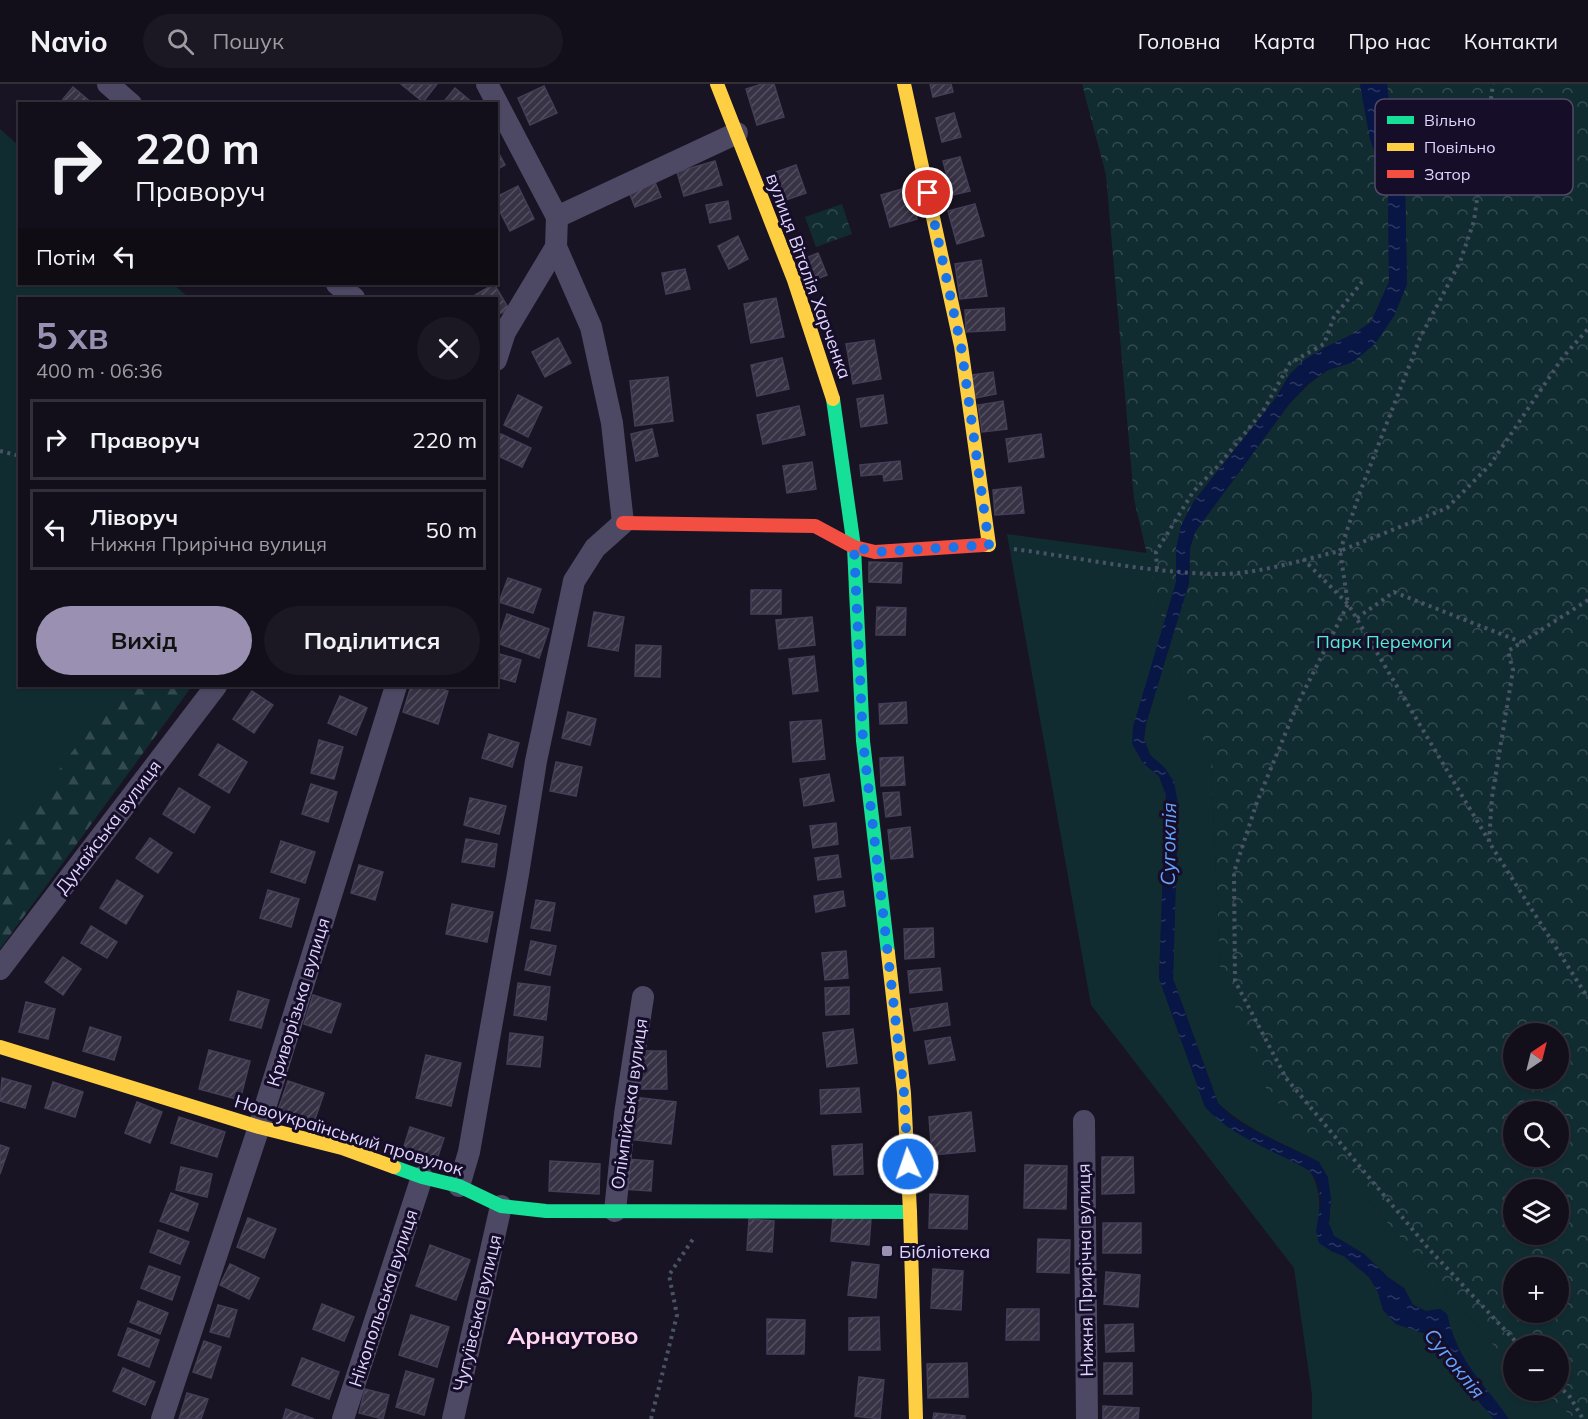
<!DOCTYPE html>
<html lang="uk">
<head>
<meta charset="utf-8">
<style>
	:root { --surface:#130f1a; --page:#1c1823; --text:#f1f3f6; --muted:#9d9ca2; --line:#322f39; --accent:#9a91b2 }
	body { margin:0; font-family:Mulish,sans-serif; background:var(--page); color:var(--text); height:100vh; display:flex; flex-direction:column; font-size:22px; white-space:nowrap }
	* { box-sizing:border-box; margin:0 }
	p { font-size:20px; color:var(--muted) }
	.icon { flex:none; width:33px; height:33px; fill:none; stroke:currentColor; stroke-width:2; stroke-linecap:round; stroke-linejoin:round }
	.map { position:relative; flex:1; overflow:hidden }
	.side { position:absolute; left:18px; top:213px; width:480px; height:390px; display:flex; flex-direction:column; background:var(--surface); border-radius:0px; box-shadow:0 2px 4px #0004,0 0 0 2px var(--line) }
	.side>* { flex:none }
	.banner { position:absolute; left:18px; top:18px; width:480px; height:183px; border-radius:0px; box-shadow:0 2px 4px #0004,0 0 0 2px var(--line); background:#130f1a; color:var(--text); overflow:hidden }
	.needle { width:39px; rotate:35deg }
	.fabs { position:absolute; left:1503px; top:939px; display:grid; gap:12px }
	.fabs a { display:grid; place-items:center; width:66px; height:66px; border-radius:50%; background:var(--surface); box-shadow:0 2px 4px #0004,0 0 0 2px var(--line); font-size:30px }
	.pin { position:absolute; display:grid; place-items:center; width:51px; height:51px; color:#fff; margin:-26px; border:3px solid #fff; border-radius:50%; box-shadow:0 2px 6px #0007 }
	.me { position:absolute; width:66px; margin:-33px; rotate:357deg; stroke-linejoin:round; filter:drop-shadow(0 0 4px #0008) }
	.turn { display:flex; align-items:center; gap:21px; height:126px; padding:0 18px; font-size:27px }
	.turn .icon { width:78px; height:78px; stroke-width:2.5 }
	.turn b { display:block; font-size:42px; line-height:51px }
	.then { display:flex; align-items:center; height:57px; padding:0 18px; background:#0003; gap:12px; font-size:22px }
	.round { display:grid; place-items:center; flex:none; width:63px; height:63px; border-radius:32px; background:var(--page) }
	.headline { display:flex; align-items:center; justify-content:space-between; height:102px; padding:0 18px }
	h1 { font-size:36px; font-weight:700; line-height:45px; color:var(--accent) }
	.cta { display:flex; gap:12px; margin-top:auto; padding:12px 18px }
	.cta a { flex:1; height:69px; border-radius:36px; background:var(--accent); color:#111; font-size:24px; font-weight:700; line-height:69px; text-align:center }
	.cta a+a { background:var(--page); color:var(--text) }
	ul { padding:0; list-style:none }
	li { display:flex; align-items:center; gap:18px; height:81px; margin:0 12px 9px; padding:0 6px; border:3px solid var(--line); border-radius:0px }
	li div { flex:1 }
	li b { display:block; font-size:22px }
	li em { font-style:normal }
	header { display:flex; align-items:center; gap:36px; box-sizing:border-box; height:84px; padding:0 30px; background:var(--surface); border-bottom:2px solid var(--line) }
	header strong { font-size:28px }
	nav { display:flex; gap:33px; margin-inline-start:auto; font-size:21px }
	.search { width:420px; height:54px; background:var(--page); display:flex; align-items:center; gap:15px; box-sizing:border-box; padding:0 21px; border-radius:33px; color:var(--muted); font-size:22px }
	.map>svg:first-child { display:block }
</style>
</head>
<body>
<header>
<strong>Navio</strong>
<div class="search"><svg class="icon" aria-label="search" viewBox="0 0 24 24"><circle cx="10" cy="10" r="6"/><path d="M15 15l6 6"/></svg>Пошук</div>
<nav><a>Головна</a><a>Карта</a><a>Про нас</a><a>Контакти</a></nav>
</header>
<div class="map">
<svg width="1588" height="1335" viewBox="0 0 1588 1335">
	<defs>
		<pattern id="forest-firs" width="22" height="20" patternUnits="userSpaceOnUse" patternTransform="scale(1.5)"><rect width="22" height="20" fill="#112c31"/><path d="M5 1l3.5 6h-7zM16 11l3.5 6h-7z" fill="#334a50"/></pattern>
		<pattern id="park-crowns" width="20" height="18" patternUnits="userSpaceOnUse" patternTransform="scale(1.5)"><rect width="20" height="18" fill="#112c31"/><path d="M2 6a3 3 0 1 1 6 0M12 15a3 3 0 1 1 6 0" fill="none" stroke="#334a50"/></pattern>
		<pattern id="water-ripples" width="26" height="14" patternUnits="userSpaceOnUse" patternTransform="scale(1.5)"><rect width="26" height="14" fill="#081646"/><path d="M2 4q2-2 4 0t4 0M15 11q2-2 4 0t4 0" fill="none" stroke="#2c3762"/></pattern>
		<pattern id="building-hatch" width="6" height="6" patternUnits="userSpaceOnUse" patternTransform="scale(1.5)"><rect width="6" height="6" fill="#383245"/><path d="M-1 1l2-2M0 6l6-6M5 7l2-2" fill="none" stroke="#544f61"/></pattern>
	</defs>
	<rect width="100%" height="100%" fill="#191423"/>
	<g fill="#112c31">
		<path d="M0 45 19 62 20 200H173L189 214H20V602H141L0 801Z"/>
		<path d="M1007 450 1147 469 1164 543 1133 643 1143 679 1159 692 1166 711 1159 894 1205 1023 1310 1087C1322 1107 1320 1124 1317 1147L1331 1167 1344 1172 1369 1193 1378 1208 1383 1226 1396 1240 1432 1252 1442 1264 1454 1289 1494 1335H1312V1311L1294 1184 1091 921Z"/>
		<path d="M1169 562 1211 676 1220 883 1366 1114 1504 1273 1513 1282 1514 1306 1542 1307 1575 1335H1509C1482 1300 1457 1275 1447 1230L1440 1225 1426 1227 1413 1221 1404 1204 1389 1194 1364 1170 1334 1152 1329 1139 1331 1114 1319 1078C1284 1059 1247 1047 1218 1019L1173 895 1178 719 1165 684 1150 671 1144 655 1146 640Z"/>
	</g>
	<path fill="url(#forest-firs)" d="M120 602H192L0 865V767Z"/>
	<g fill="url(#park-crowns)" fill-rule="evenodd">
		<path d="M1082 0H1360L1370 55 1388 103 1389 198 1371 238 1355 249 1324 264 1290 290 1275 315 1194 417 1181 442 1176 465V498L1164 543 1134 415 1106 91Z"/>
		<path d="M1387 0H1588V1335H1575L1542 1307 1558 1306V1262H1514L1513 1282 1504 1273 1366 1114 1267 1007 1220 883 1211 677 1169 562 1189 499 1190 464 1195 448 1290 319 1309 300 1328 286 1353 278 1394 232 1407 200 1406 148 1405 103 1392 46ZM1514 950H1558V994H1514ZM1514 1028H1558V1072H1514ZM1514 1106H1558V1150H1514ZM1514 1184H1558V1228H1514Z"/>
		<path d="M842 120 852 150 816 163 805 133Z"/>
	</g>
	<path fill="url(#water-ripples)" d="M1360 0H1387L1392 46 1405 103 1406 148 1407 200 1394 232 1375 260 1353 278 1328 286 1309 299 1290 319 1195 448 1190 464 1189 499 1146 640 1144 655 1150 671 1165 684 1174 698 1178 719 1173 895 1218 1019 1232 1033 1249 1044 1319 1078 1328 1093 1331 1114 1329 1139 1334 1152 1364 1170 1389 1194 1404 1204 1413 1221 1426 1227 1440 1225 1447 1230C1457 1278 1483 1297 1509 1335H1494L1454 1289 1442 1264 1432 1252 1396 1240 1383 1226 1378 1208 1369 1193 1344 1172 1331 1167 1319 1159 1316 1147 1321 1117 1317 1098 1310 1087C1274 1066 1233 1054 1205 1023L1159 894 1166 711 1159 692 1143 679 1132 660 1133 643 1176 498V465L1181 442 1194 417 1275 315 1290 290 1304 276 1324 264 1355 249 1371 238 1389 198 1388 103 1370 55Z"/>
	<g fill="url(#building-hatch)" stroke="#453e57" stroke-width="1.5">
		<path d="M401 0H437L423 18Z"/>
		<path d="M762 0H774L784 33 757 41 746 5Z"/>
		<path d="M930 0H951L953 8 933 13Z"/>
		<path d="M544 2 557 29 530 41 518 14Z"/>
		<path d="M73 3 93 20H59Z"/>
		<path d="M455 4 474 20H442Z"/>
		<path d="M954 29 961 53 942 58 936 34Z"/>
		<path d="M496 64 505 81 496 86Z"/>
		<path d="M960 73 970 107 952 111 943 77Z"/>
		<path d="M715 77 722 101 684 112 677 88Z"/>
		<path d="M796 81 806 109 777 119 768 91Z"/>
		<path d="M655 98 661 113 635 123 629 108Z"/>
		<path d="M518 102 534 135 510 147 496 120V113Z"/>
		<path d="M909 103 917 135 890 143 881 111Z"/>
		<path d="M728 117 731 135 710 139 706 121Z"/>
		<path d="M975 120 984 152 957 160 948 127Z"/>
		<path d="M738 152 748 175 729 185 718 162Z"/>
		<path d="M818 169 827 191 809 198 801 176Z"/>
		<path d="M981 176 987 212 960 215 955 180Z"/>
		<path d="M685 185 690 205 666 210 662 189Z"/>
		<path d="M494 200 509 225 496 232V214H470Z"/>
		<path d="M776 214 784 253 751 259 744 220Z"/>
		<path d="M1004 224 1005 246 966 248 965 226Z"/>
		<path d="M558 254 571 279 545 293 532 268Z"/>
		<path d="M874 256 881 295 853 300 846 260Z"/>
		<path d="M782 274 789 305 757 312 751 281Z"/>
		<path d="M993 288 996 310 975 314 972 291Z"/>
		<path d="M668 293 673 337 635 342 630 297Z"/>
		<path d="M518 311 542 323 528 353 504 341Z"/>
		<path d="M883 311 887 339 861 343 857 315Z"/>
		<path d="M1003 317 1007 345 982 348 978 321Z"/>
		<path d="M799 322 805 351 763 360 757 331Z"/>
		<path d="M652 345 658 372 636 377 631 350Z"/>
		<path d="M501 350 531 364 522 383 496 371V359Z"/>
		<path d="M1041 350 1044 373 1009 378 1006 355Z"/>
		<path d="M900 377 902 395 884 397 883 390 861 392 860 381Z"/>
		<path d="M812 378 816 405 787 409 783 382Z"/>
		<path d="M1021 403 1024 429 995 431 993 406Z"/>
		<path d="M869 478 902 479 901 499 869 498Z"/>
		<path d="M508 494 541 505 533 529 499 518Z"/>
		<rect x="751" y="506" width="30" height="24"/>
		<path d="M877 523 906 524 905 551H876Z"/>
		<path d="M594 528 624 533 618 567 588 562Z"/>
		<path d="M507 530 549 545 539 574 497 559Z"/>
		<path d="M812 533 815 561 779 565 776 536Z"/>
		<path d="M636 561 661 562 660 593 635 592Z"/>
		<path d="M496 569 521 576 515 598 496 593Z"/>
		<path d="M814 572 818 607 793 610 789 575Z"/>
		<path d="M411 602H433L448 607 438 640 403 628Z"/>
		<path d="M252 607 273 621 254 649 233 635Z"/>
		<path d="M340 612 367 624 356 651 328 639Z"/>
		<path d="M906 618 907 639 880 640 879 620Z"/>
		<path d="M568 628 596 635 590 661 562 654Z"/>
		<path d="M821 636 825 675 793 678 790 638Z"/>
		<path d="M489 650 519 659 512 683 482 674Z"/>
		<path d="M319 656 343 663 334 695 311 689Z"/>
		<path d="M218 660 247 678 229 709 199 691Z"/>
		<path d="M903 673 905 701 881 702 880 674Z"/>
		<path d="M556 678 582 683 576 712 550 707Z"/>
		<path d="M829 690 834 717 804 722 800 695Z"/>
		<path d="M311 700 337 708 328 738 302 730Z"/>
		<path d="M179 704 210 723 194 749 163 730Z"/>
		<path d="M899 708 901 731 886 733 883 709Z"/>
		<path d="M470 714 506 722 499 750 464 741Z"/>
		<path d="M836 739 838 760 813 764 810 742Z"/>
		<path d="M910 743 913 773 891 775 888 746Z"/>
		<path d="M150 754 172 769 158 789 136 774Z"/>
		<path d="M466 755 497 760 494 783 462 778Z"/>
		<path d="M281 757 315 768 305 799 271 788Z"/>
		<path d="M838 771 841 793 818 796 815 774Z"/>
		<path d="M359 781 383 788 375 816 351 809Z"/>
		<path d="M117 796 143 812 126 840 100 824Z"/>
		<path d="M268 806 299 815 291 843 260 834Z"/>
		<path d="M843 807 845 822 816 828 814 812Z"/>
		<path d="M536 816 555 819 550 847 531 844Z"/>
		<path d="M452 820 493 828 487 858 446 850Z"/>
		<path d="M91 842 117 858 107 874 81 859Z"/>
		<path d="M933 844 934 873 905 875 904 845Z"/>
		<path d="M531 857 556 862 550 891 525 886Z"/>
		<path d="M846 867 848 894 825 896 822 869Z"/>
		<path d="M63 873 81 885 63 911 45 898Z"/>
		<path d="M940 884 942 906 910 909 908 887Z"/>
		<path d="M518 899 550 903 546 936 514 931Z"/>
		<path d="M849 903V930L826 931 825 904Z"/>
		<path d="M238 907 269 916 261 944 230 936Z"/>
		<path d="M313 911 341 920 331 949 304 940Z"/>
		<path d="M26 918 55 925 48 955 19 948Z"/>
		<path d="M947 919 950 941 914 947 910 925Z"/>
		<path d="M90 943 121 953 114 976 83 967Z"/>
		<path d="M853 945 857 979 827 983 823 949Z"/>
		<path d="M510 949 543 953 540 983 507 980Z"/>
		<path d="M950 953 955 976 929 980 925 957Z"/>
		<path d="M209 966 250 977 240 1016 199 1005Z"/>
		<path d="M637 967H666L667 1005H638Z"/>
		<path d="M426 971 461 979 451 1022 416 1014Z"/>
		<path d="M2 994 31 1002 25 1024 0 1017Z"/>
		<path d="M288 997 324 1009 313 1041 277 1029Z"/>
		<path d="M53 998 83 1008 75 1033 45 1024Z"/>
		<path d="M859 1004 861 1028 821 1030 820 1006Z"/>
		<path d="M633 1013 676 1018 671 1060 628 1055Z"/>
		<path d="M137 1018 162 1028 150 1059 125 1049Z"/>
		<path d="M971 1028 975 1067 932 1071 929 1033Z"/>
		<path d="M179 1033 225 1048 217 1073 171 1059Z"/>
		<path d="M410 1043 444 1054 434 1084 401 1072Z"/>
		<path d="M862 1060 863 1090 834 1091 832 1062Z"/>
		<path d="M0 1061 9 1064 0 1090Z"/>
		<path d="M1102 1073H1133L1134 1109 1102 1110Z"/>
		<path d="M625 1075 653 1077 651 1107 622 1105Z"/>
		<path d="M550 1077 600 1080 599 1110 549 1107Z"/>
		<path d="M1025 1081 1067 1082 1066 1125 1024 1124Z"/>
		<path d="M181 1083 212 1090 207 1113 176 1106Z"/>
		<path d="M171 1109 198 1120 188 1147 160 1137Z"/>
		<path d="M930 1110 968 1112 967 1145 929 1144Z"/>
		<path d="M833 1132 871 1135 869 1161 831 1157Z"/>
		<path d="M248 1134 276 1145 264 1174 237 1163Z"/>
		<path d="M749 1135 774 1137 772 1168 747 1166Z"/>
		<rect x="1103" y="1139" width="38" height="30"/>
		<path d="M158 1146 189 1158 180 1180 150 1168Z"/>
		<path d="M1038 1155 1070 1156 1069 1189 1037 1188Z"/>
		<path d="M430 1161 470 1176 456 1216 416 1202Z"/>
		<path d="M852 1178 879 1181 876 1214 848 1211Z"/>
		<path d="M230 1180 259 1194 249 1215 220 1201Z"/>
		<path d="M149 1182 180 1193 172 1216 141 1204Z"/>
		<path d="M933 1185 963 1187 961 1226 931 1224Z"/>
		<path d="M1106 1188 1140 1191 1138 1223 1104 1220Z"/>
		<path d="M138 1217 168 1229 160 1250 130 1238Z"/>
		<path d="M322 1220 354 1233 344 1257 313 1245Z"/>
		<path d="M218 1221 237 1226 229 1253 210 1248Z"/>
		<path d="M1007 1225H1039V1256H1006Z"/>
		<path d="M411 1231 449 1243 437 1283 399 1271Z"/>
		<path d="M879 1233 880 1266H849V1234Z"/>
		<path d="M767 1235 805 1236 804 1270H767Z"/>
		<path d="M1133 1240 1134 1267 1106 1268 1105 1241Z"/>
		<path d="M128 1244 159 1256 149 1283 118 1271Z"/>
		<path d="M204 1257 221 1263 211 1294 193 1288Z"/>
		<path d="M302 1274 339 1288 329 1315 292 1301Z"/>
		<path d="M967 1279 968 1313 928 1314 927 1280Z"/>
		<rect x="1104" y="1279" width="28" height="31"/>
		<path d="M123 1284 155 1298 145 1321 113 1307Z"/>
		<path d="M406 1287 434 1295 424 1331 396 1323Z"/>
		<path d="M859 1293 884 1296 880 1335 855 1332Z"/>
		<path d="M365 1305 389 1311 383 1335 359 1329Z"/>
		<path d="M187 1309 208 1315 201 1335H179Z"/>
		<path d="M1103 1322 1139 1324 1138 1335H1103Z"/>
		<path d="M286 1325 314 1335H283Z"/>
		<path d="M934 1329 965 1332V1335H933Z"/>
	</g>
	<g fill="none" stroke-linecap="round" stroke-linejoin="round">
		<g stroke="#485465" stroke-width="4" stroke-dasharray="3 4.5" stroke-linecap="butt">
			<path d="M0 367 20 372"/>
			<path d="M1014 465C1081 474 1150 489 1219 490 1259 490 1301 476 1340 467L1360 408 1420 254 1460 178 1474 137 1493 0"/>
			<path d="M1303 475 1348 520 1489 757"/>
			<path d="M1157 485 1156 468 1193 408 1218 382 1263 327 1290 279 1324 260 1334 233 1362 198"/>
			<path d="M1588 516 1508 567 1513 586 1492 713 1489 758 1588 914"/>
			<path d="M1357 534 1394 508 1521 558"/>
			<path d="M1520 1262 1428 1164 1286 994 1235 897 1234 788 1257 718 1298 619 1348 520 1340 467 1447 424 1490 381 1563 273 1588 245"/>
			<path d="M1558 1301 1570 1313 1583 1335"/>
			<path d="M651 1335 677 1231 669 1191 695 1152"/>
		</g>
		<g stroke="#4d4864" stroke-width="22">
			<path d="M108 0 131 20"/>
			<path d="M557 133 737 49"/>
			<path d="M337 200 354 214"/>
			<path d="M496 276 505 248 556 163"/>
			<path d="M0 885 216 602"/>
			<path d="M1084 1037 1087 1335"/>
			<path d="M459 1102 469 1068 518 790 536 677 574 497 595 464 623 439 612 339 591 243 556 163 557 133 487 0"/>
			<path d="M615 1127 625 1030 643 913"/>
			<path d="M162 1335 259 1043 396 602"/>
			<path d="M343 1335 422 1093"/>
			<path d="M453 1335 501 1122"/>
		</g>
		<g stroke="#16e098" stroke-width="14">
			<path d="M833 315 854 463 863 657 888 869"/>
			<path d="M394 1083 422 1093 459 1102 501 1122 546 1127 910 1128"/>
		</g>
		<g stroke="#ffcf43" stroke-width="14">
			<path d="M717 0 794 196 833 315"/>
			<path d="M904 0 961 262 989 461H983"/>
			<path d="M888 869 904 1009 910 1128 916 1335"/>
			<path d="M0 963 259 1043 342 1064 394 1083"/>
		</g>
		<path stroke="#f24e42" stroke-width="14" d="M623 439 815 442 854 463 875 468 983 461"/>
	</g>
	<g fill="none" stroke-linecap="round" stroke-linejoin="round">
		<path stroke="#1a73e8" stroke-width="10" stroke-dasharray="0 18" d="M908 1080 904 1009 863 657 854 463 876 468 989 461 961 262 928 109"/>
	</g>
	<rect fill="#9a91b2" stroke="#160e29" stroke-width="2" x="881" y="1161" width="12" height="12" rx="3"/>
	<g text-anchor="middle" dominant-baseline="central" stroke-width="6" stroke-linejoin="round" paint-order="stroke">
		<g font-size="18" fill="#dfd5ff" stroke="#160e29">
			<text transform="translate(809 192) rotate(70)">вулиця Віталія Харченка</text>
			<text transform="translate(108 743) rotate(-53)">Дунайська вулиця</text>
			<text transform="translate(298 918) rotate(-73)">Криворізька вулиця</text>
			<text transform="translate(629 1020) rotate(-82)">Олімпійська вулиця</text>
			<text transform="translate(349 1051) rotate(17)">Новоукраїнський провулок</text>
			<text transform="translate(1085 1186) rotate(-91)">Нижня Прирічна вулиця</text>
			<text transform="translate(383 1214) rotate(-72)">Нікопольська вулиця</text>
			<text transform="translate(477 1229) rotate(-77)">Чугуївська вулиця</text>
		</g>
		<g font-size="18" fill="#56ead7" stroke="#160e29">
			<text x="1384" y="557">Парк Перемоги</text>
		</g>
		<g font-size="18" fill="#dfd5ff" stroke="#160e29" text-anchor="start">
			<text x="899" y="1167">Бібліотека</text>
		</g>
		<g font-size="20" font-style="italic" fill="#63a3ff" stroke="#160e29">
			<text transform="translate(1168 760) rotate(-89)">Сугоклія</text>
			<text transform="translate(1455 1279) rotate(51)">Сугоклія</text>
		</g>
		<g font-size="24" font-weight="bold" fill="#ffd7ec" stroke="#160e29">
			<text x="573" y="1251">Арнаутово</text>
		</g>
	</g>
	<rect x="1375" y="15" width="198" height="96" rx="9" fill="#160e29" stroke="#524a69" stroke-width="1.5"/>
	<rect x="1387" y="32" width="27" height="8" fill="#16e098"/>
	<rect x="1387" y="59" width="27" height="8" fill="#ffcf43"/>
	<rect x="1387" y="86" width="27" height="8" fill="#f24e42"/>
	<g font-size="16" fill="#dfd5ff">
		<text x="1424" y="42">Вільно</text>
		<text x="1424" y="69">Повільно</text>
		<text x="1424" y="96">Затор</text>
	</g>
</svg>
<div class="fabs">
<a><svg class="needle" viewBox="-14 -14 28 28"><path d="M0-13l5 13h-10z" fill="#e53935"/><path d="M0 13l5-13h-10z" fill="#9d9ca2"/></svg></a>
<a><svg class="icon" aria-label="search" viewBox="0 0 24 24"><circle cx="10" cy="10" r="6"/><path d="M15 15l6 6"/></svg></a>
<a><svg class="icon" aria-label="layers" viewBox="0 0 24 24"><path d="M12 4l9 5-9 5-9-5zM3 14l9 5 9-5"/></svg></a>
<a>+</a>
<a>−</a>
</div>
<div class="pin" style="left:928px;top:109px;background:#d93025"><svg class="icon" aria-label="arrive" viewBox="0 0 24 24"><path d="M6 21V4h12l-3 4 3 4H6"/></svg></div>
<svg class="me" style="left:908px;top:1080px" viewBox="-20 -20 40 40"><circle r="17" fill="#1a73e8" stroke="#fff" stroke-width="3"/><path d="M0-11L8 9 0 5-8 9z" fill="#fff"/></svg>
<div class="banner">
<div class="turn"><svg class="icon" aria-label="right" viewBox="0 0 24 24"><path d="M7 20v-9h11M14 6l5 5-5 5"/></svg><div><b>220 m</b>Праворуч</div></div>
<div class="then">Потім<svg class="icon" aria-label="left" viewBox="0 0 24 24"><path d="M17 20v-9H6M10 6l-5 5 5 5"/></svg></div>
</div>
<section class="side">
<div class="headline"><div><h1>5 хв</h1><p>400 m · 06:36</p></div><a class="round"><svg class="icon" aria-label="close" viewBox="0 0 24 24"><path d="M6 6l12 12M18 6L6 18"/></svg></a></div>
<ul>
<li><svg class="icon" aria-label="right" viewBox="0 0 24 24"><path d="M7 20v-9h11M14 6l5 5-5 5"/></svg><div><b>Праворуч</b></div><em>220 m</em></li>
<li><svg class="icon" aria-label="left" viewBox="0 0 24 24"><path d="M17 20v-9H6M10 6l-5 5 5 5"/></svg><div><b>Ліворуч</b><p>Нижня Прирічна вулиця</p></div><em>50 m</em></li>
</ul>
<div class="cta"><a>Вихід</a><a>Поділитися</a></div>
</section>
</div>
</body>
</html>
